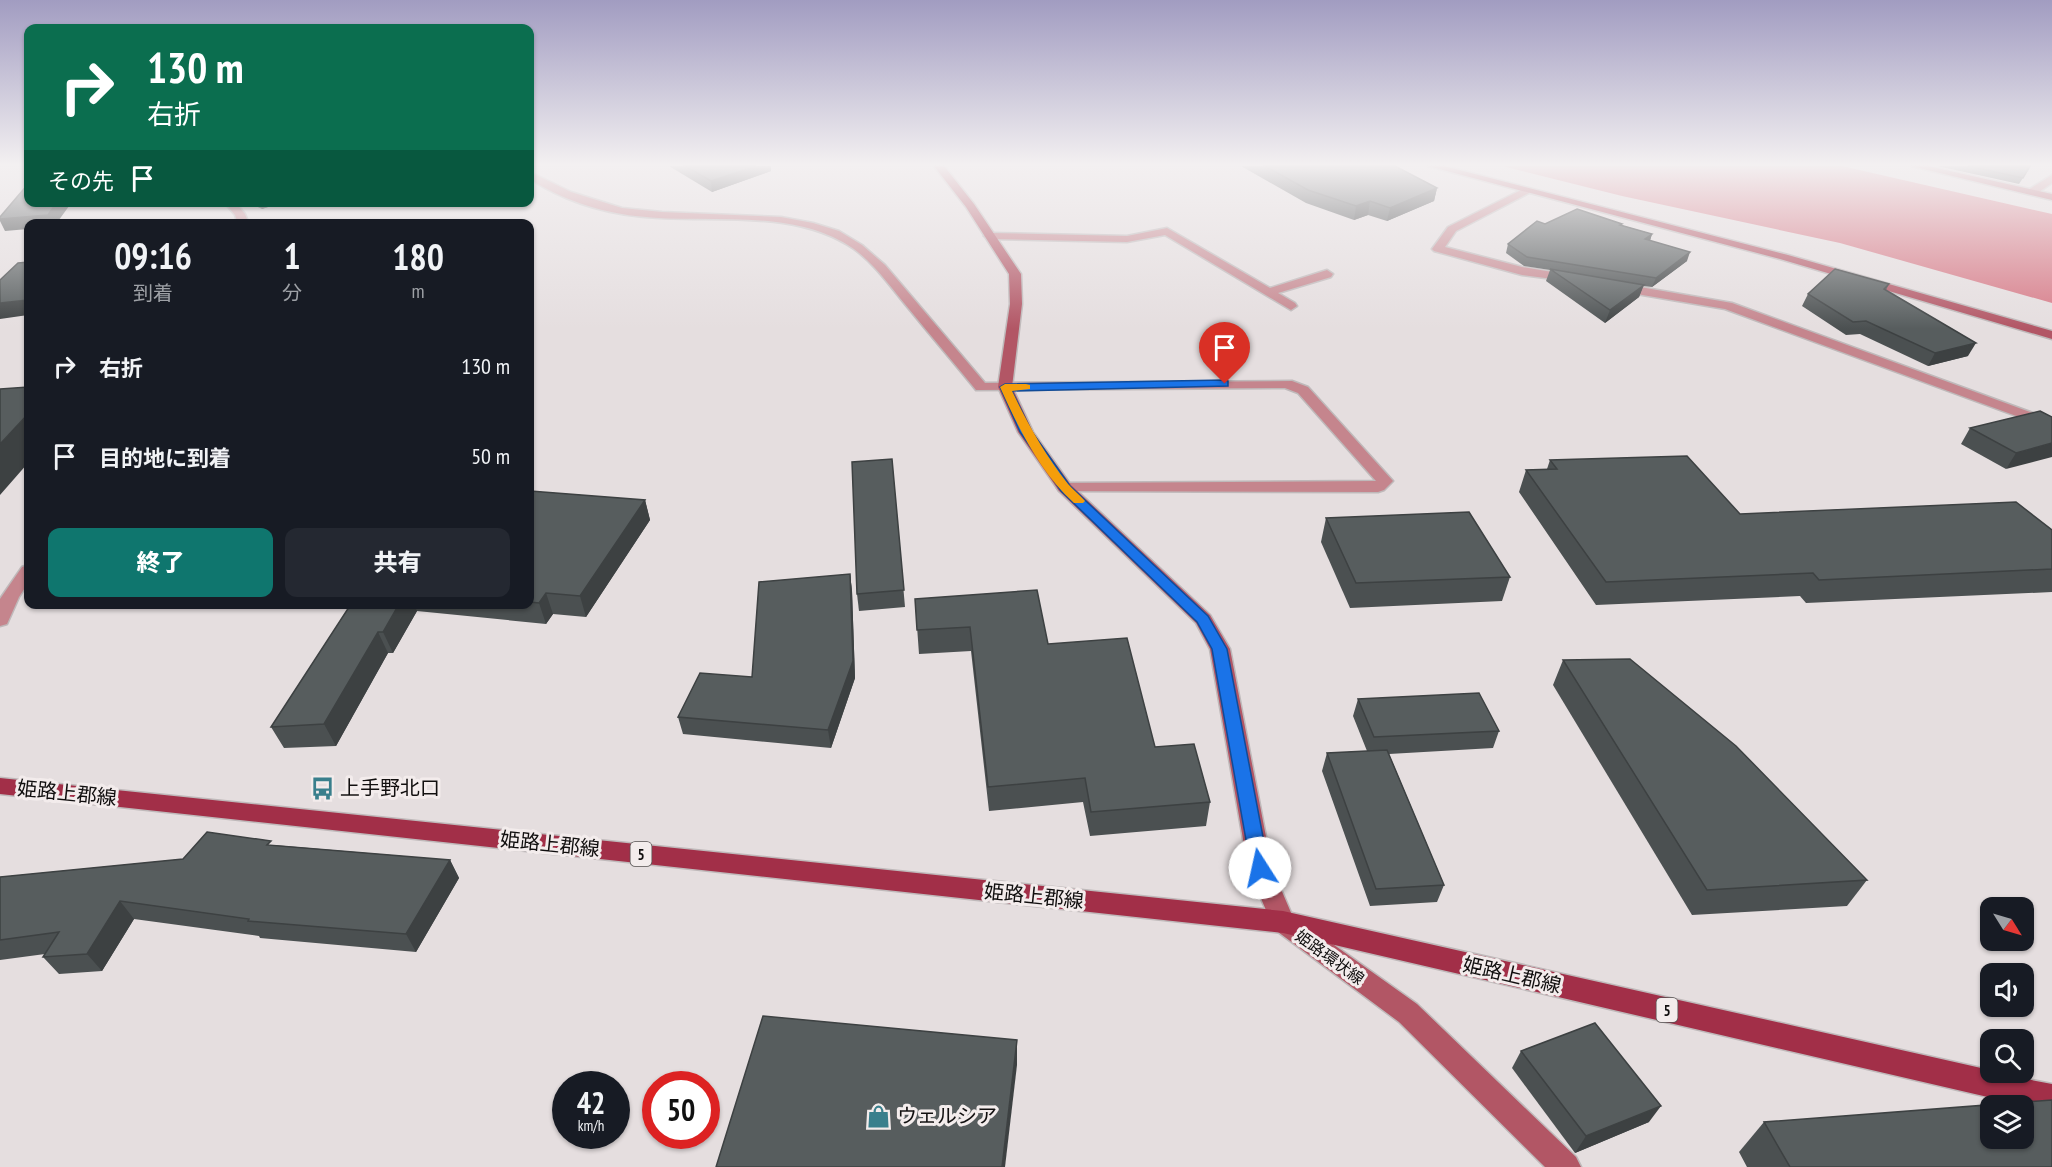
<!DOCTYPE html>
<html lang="ja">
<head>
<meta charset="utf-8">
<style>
	:root { --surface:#171b24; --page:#242831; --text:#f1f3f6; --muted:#9ea1a6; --accent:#0f766e }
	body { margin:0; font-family:"PT Sans Narrow","Noto Sans JP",sans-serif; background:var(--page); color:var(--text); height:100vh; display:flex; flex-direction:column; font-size:22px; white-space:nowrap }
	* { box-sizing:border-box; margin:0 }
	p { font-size:20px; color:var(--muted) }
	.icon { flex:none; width:33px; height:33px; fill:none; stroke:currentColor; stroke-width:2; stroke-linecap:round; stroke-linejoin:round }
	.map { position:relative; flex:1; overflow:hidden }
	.panel { position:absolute; left:24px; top:219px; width:510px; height:390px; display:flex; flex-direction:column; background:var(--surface); border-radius:12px; box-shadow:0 2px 4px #0004 }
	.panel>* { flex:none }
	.hud { position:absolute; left:24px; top:24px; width:510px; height:183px; border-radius:12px; box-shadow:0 2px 4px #0004; background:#0b6e4f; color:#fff; overflow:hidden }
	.needle { width:39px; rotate:127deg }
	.buttons { position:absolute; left:1980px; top:897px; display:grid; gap:12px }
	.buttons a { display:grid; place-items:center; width:54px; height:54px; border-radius:12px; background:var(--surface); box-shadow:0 2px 4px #0004; font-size:30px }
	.speed { position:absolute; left:552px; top:1071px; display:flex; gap:12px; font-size:30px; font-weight:700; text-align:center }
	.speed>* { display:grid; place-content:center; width:78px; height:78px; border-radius:50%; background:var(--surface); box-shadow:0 2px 4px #0004; line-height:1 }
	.speed small { font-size:15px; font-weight:400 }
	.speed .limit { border:9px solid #d22; background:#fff; color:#111 }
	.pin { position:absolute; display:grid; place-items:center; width:51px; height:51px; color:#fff; margin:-62px -26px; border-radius:50% 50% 50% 0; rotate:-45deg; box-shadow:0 0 6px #0007 }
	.pin .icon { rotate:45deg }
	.me { position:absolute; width:66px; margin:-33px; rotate:350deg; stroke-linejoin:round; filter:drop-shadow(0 0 4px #0008) }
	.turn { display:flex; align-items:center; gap:21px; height:126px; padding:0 24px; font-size:27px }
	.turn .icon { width:78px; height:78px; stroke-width:2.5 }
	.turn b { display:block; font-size:42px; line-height:51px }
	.then { display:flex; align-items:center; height:57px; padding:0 24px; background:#0003; gap:12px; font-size:22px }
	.eta { display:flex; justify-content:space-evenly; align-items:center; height:102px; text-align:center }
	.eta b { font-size:36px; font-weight:800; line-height:42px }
	.action { display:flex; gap:12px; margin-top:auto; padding:12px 24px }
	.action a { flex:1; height:69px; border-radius:12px; background:var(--accent); color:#fff; font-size:24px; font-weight:800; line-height:69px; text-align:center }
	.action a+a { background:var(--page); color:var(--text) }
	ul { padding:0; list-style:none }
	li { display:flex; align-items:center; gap:18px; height:90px; padding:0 24px }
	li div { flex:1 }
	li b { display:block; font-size:22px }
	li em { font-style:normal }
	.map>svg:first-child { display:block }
</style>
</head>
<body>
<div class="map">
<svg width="2052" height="1167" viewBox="0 0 2052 1167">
	<rect width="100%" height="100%" fill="#e5dedf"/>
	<path fill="#d67986" d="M1502 166H1842L2052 214V303L1840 243 1622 196Z"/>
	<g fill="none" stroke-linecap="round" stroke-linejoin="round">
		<defs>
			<g id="street">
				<path d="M530 172 571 192 622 208 662 212 781 217 813 223 839 231 862 245 885 265 985 383 1292 381 1308 387 1393 481 1384 490 1378 492 1059 491 1057 488 1059 485 1065 483 1376 481 1298 393 1285 388 976 390C954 363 931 336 909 309 892 289 876 265 854 249 791 206 707 225 636 216 599 212 561 199 530 179Z"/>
				<path d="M2052 175V183L2036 194H2028V190Z"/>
				<path d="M1525 188 1530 191 1529 193 1456 231 1445 247 1522 267 1576 276V282L1522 275 1434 251 1432 249 1448 227Z"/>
				<path d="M224 202H235L245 214 249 224H238L235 215Z"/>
				<path d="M1167 228 1270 288 1327 270 1333 274 1331 277 1278 293 1295 303 1297 306 1291 310 1165 235 1127 242 990 239 984 236 990 233 1127 236Z"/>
				<path d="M1617 283 1732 303 2052 420V429L1725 309 1613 290 1611 287Z"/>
				<path d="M28 565V583L19 597 7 624 0 626V599L22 567Z"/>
			</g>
			<g id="secondary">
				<path d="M934 166H944L974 204 1021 274 1022 304 1012 387 1033 432 1071 485 1210 615 1230 649 1272 868 1292 915 1417 1004 1576 1157 1581 1167H1545L1399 1022 1274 929 1248 868 1210 649 1196 623 1059 491 1018 432 998 387 1010 304 1009 274 966 207Z"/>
				<path d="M1428 166H1444L1788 255 2052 331V339L1780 259Z"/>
				<path d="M1911 166H1928L2052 194V200Z"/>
			</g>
			<path id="primary" d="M0 778 1283 911 1990 1070V1072L2052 1084V1112L1283 933 0 794Z"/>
		</defs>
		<use href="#street" stroke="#bfb9ba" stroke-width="3"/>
		<use href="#secondary" stroke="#bfb9ba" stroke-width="3"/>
		<use href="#primary" stroke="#bfb9ba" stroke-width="3"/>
		<use href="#street" fill="#c5858d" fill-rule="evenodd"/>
		<use href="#secondary" fill="#b25665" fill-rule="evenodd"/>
		<use href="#primary" fill="#a22f48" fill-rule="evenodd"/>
	</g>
	<g fill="#4b5051">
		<path d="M669 166H771V171L712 192Z"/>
		<path d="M1241 166H1395L1437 188 1434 201 1387 221 1368 215 1354 220 1306 203Z"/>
		<path d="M1937 166H2031L2019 184Z"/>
		<path d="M247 202H283L262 209Z"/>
		<path d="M1545 224H1622L1621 225 1652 234 1650 241 1687 261 1652 287 1643 286 1639 297 1605 323 1546 281 1550 270 1524 266 1506 253 1508 244Z"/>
		<path d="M1889 284 1886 290 1968 356 1928 366 1860 334 1846 335 1802 306 1808 294Z"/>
		<path d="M2052 417 2006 469 1961 444 1970 428Z"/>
		<path d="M892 459 905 607 859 611 857 594Z"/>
		<path d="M1550 460 1740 514 2052 530V592L1806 603 1800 596 1596 605 1519 492 1526 470 1547 469Z"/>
		<path d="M530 491 645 500 650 520 586 617 553 614 546 624 417 611 393 653H388L336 746 284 748 271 727 351 604H530Z"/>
		<path d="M1326 518 1510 577 1502 601 1350 608 1321 542Z"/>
		<path d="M850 574 852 591 855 678 831 748 683 734 678 717 752 677Z"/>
		<path d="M915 599 1048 644 1155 747 1210 802 1206 826 1090 836 1083 802 989 811 971 651 919 654Z"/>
		<path d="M1563 660 1867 880 1847 906 1692 915 1553 685Z"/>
		<path d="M1358 699 1499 731 1493 748 1389 754 1444 885 1437 902 1370 906 1322 771 1327 753 1367 751 1353 716Z"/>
		<path d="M274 845 450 860 459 878 416 952 260 938 259 936 134 919 102 971 59 974 43 957 45 954 0 960V877L183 859Z"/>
		<path d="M1521 1051 1649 1122 1575 1153 1512 1068Z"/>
		<path d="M1764 1122 2052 1167H1747L1739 1152Z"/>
	</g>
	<g fill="#3d4142">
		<path d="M756 166H771V171L712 192 711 181Z"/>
		<path d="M1437 188 1434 201 1387 221 1390 208Z"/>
		<path d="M1370 201 1368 215 1354 220 1356 206Z"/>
		<path d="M57 202H72L56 224H28V229L5 231 0 221V219Z"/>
		<path d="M259 202H283L262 209Z"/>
		<path d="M1652 234 1649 243 1645 239Z"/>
		<path d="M1690 252 1687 261 1652 287 1656 278Z"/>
		<path d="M1644 285 1639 297 1605 323 1610 310Z"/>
		<path d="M28 300V315L0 319V303Z"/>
		<path d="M1976 343 1968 356 1928 366 1935 353Z"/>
		<path d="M28 414V463L0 495V444Z"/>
		<path d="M2052 443V457L2006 469 2016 453Z"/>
		<path d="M645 500 650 520 586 617 580 596Z"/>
		<path d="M850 574 852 591 855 678 831 748 828 730Z"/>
		<path d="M546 593 553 614 546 624 539 603Z"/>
		<path d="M399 604H414L417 611 393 653 383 632Z"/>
		<path d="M378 632 388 653 336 746 324 724Z"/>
		<path d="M450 860 459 878 416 952 406 934Z"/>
		<path d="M120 901 134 919 102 971 87 954Z"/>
		<path d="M1017 1040V1065L1005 1167H1002Z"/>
		<path d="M1661 1106 1649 1122 1575 1153 1586 1136Z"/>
	</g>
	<g fill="#575d5e" stroke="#3d4142" stroke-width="1.5" fill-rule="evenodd">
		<path d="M685 166H756L711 181Z"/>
		<path d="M1265 166H1395L1437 188 1390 208 1370 201 1356 206 1308 190Z"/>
		<path d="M1968 166H2030L2023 178Z"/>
		<path d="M28 184V202H57L48 215 0 219V217Z"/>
		<path d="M1577 209 1622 224 1620 225 1652 234 1645 239 1690 252 1656 278 1527 257 1508 244 1537 221 1545 224Z"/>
		<path d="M28 262V300L0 303V280L18 263Z"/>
		<path d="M1550 269 1644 285 1610 310Z"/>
		<path d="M1835 269 1889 284 1884 289 1976 343 1935 353 1866 321 1853 322 1808 294Z"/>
		<path d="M28 387V414L0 444V389Z"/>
		<path d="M2040 411 2052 417V443L2016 453 1970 428Z"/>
		<path d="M1687 456 1740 514 2016 502 2052 530V569L1819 580 1813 573 1606 582 1526 470 1557 469 1550 460Z"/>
		<path d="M892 459 904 590 857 594 852 462Z"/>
		<path d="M530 491 645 500 580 596 546 593 539 603 530 602Z"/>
		<path d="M1469 512 1510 577 1356 583 1326 518Z"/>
		<path d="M850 574 853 661 828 730 678 717 700 673 752 677 759 582Z"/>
		<path d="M1037 590 1048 644 1127 638 1155 747 1194 744 1210 802 1091 812 1085 778 988 787 970 627 917 630 915 599Z"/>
		<path d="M351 604H399L383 632H378L324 724 271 727Z"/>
		<path d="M1630 659 1736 746 1867 880 1707 890 1563 660Z"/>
		<path d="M1479 693 1499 731 1374 737 1358 699Z"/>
		<path d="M1387 750 1444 885 1376 889 1327 753Z"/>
		<path d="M207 832 271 841 267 845 450 860 406 934 248 921 249 919 120 901 87 954 43 957 59 932 0 940V877L183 859Z"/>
		<path d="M763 1016 1017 1040 1002 1167H716Z"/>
		<path d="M1595 1023 1661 1106 1586 1136 1521 1051Z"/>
		<path d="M2052 1100V1167H1790L1764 1122ZM1990 1106H2024V1138H1990Z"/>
	</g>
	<linearGradient id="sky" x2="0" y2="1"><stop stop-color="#a19cc1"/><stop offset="0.5" stop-color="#f3f0f1"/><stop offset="1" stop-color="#f3f0f1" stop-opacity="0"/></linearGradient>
	<rect width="2052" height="329" fill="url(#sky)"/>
	<path fill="#1a73e8" stroke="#114b97" stroke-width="1.5" d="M1225 380 1228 381V386L1012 391 1032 432 1070 486 1208 616 1227 649 1269 868 1266 874 1260 876 1254 874 1251 868 1212 649 1197 622 1061 491 1020 432 1000 387 1005 384Z"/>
	<path fill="#f59e0b" d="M1026 384 1030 385V389L1012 391C1028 424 1045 455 1068 484 1073 490 1080 495 1085 501L1083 503H1074C1040 472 1019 429 1000 387L1005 384Z"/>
	<defs>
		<symbol id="bus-bare" viewBox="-9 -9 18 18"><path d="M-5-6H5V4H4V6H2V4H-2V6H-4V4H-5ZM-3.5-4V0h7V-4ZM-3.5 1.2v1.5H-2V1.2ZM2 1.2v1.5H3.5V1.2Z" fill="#397f8c" stroke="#f3ecec" stroke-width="2.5" paint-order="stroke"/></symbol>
		<symbol id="shop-bare" viewBox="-9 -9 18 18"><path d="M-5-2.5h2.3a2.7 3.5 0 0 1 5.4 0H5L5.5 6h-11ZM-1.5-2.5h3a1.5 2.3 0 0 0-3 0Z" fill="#397f8c" stroke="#f3ecec" stroke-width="2.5" paint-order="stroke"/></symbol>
	</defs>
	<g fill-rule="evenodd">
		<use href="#bus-bare" x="306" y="772" width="33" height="33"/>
		<use href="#shop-bare" x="862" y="1100" width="33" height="33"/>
	</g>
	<g text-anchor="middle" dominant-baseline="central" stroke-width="6" stroke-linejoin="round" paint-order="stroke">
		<g fill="#f3ecec" stroke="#555151" stroke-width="1.5">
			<rect x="630.5" y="842" width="21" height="24" rx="4.5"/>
			<rect x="1656.5" y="998" width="21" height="24" rx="4.5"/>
		</g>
		<g font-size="15" font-weight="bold" fill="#110f0f">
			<text x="641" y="854">5</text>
			<text x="1667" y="1010">5</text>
		</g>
		<g font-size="16" fill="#110f0f" stroke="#f3ecec">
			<text transform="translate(1330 957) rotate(36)">姫路環状線</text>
		</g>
		<g font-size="20" fill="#110f0f" stroke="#f3ecec" text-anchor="start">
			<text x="340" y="788">上手野北口</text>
			<text x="897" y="1116">ウェルシア</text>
		</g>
		<g font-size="20" fill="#110f0f" stroke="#f3ecec">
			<text transform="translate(67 793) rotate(6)">姫路上郡線</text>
			<text transform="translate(550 844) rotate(6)">姫路上郡線</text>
			<text transform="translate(1034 896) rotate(6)">姫路上郡線</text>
			<text transform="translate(1512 975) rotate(13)">姫路上郡線</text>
		</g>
	</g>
</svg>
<div class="buttons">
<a><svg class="needle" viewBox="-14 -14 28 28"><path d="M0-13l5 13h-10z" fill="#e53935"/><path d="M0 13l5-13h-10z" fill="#9ea1a6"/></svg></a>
<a><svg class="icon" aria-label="sound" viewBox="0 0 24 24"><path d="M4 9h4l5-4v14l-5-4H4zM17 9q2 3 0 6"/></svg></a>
<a><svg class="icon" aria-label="search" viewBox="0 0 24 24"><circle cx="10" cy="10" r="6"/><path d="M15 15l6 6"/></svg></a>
<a><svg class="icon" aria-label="layers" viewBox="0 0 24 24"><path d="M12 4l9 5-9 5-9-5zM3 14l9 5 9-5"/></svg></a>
</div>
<div class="speed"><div>42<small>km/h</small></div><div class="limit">50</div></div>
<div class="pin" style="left:1225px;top:384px;background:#d93025"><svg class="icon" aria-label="arrive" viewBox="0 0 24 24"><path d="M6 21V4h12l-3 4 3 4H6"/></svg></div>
<svg class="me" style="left:1260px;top:868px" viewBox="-20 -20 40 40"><circle r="19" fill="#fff"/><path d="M0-13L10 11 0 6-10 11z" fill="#1a73e8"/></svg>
<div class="hud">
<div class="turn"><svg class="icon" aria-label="right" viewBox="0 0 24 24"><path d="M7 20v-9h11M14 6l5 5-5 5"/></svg><div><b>130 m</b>右折</div></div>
<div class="then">その先<svg class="icon" aria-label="arrive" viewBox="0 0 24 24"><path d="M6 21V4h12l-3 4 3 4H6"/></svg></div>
</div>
<section class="panel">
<div class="eta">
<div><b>09:16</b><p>到着</p></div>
<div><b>1</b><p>分</p></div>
<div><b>180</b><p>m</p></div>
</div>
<ul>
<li><svg class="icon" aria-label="right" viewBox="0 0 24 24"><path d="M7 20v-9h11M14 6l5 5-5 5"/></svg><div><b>右折</b></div><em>130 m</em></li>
<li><svg class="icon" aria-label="arrive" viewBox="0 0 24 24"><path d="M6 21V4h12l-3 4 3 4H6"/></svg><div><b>目的地に到着</b></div><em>50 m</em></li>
</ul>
<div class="action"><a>終了</a><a>共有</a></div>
</section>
</div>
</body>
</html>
